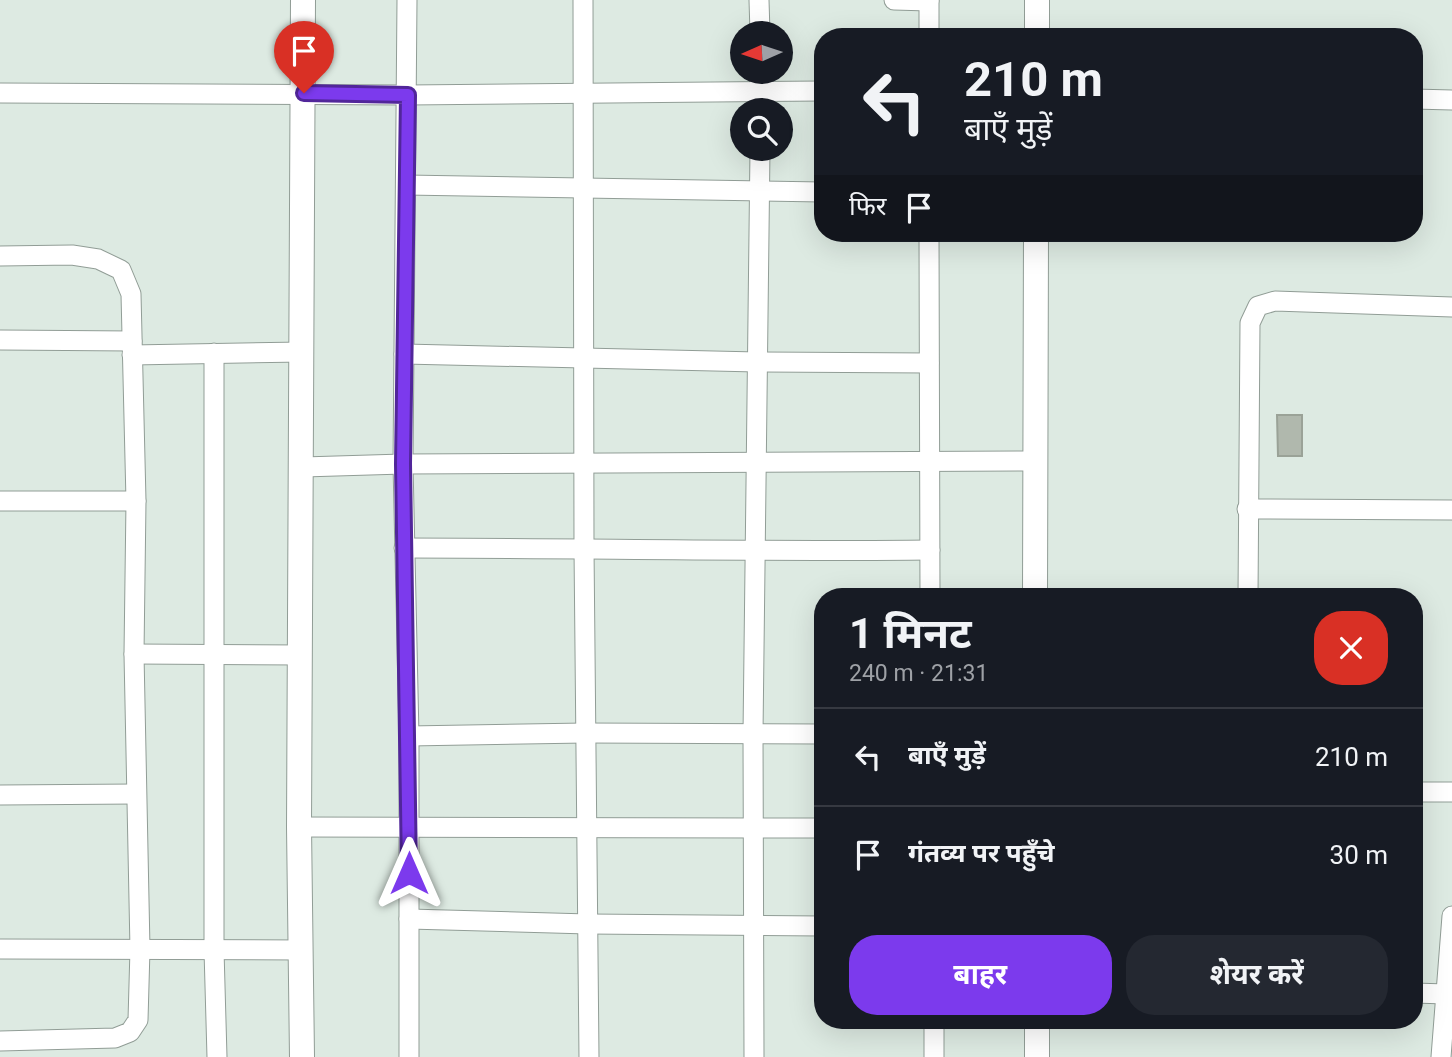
<!DOCTYPE html>
<html lang="hi">
<head>
<meta charset="utf-8">
<style>
	:root { --surface:#171b24; --page:#242831; --text:#f1f3f6; --muted:#9ea1a6; --line:#363941; --accent:#7c3aed }
	body { margin:0; font-family:Roboto,"Noto Sans Devanagari",sans-serif; background:var(--page); color:var(--text); height:100vh; display:flex; flex-direction:column; font-size:26px; white-space:nowrap }
	* { box-sizing:border-box; margin:0 }
	p { font-size:23px; color:var(--muted) }
	.icon { flex:none; width:38px; height:38px; fill:none; stroke:currentColor; stroke-width:2; stroke-linecap:round; stroke-linejoin:round }
	.map { position:relative; flex:1; overflow:hidden }
	.side { position:absolute; left:814px; top:588px; width:609px; height:441px; display:flex; flex-direction:column; background:var(--surface); border-radius:28px; box-shadow:0 7px 28px #0002 }
	.side>* { flex:none }
	.top-card { position:absolute; left:814px; top:28px; width:609px; height:214px; border-radius:28px; box-shadow:0 7px 28px #0002; background:#171b24; color:var(--text); overflow:hidden }
	.needle { width:46px; rotate:267deg }
	.fabs { position:absolute; left:730px; top:21px; display:grid; gap:14px }
	.fabs a { display:grid; place-items:center; width:63px; height:63px; border-radius:50%; background:var(--surface); box-shadow:0 7px 28px #0002; font-size:35px }
	.pin { position:absolute; display:grid; place-items:center; width:60px; height:60px; color:#fff; margin:-72px -30px; border-radius:50% 50% 50% 0; rotate:-45deg; box-shadow:0 0 7px #0007 }
	.pin .icon { rotate:45deg }
	.me { position:absolute; width:77px; margin:-38px; rotate:0deg; stroke-linejoin:round; filter:drop-shadow(0 0 5px #0008) }
	.turn { display:flex; align-items:center; gap:24px; height:147px; padding:0 35px; font-size:32px }
	.turn .icon { width:91px; height:91px; stroke-width:2.5 }
	.turn b { display:block; font-size:49px; line-height:60px }
	.then { display:flex; align-items:center; height:66px; padding:0 35px; background:#0003; gap:14px; font-size:26px }
	.round { display:grid; place-items:center; flex:none; width:74px; height:74px; border-radius:28px; background:var(--page) }
	.headline { display:flex; align-items:center; justify-content:space-between; height:119px; padding:0 35px }
	h1 { font-size:42px; font-weight:700; line-height:52px }
	.primary-button { display:flex; gap:14px; margin-top:auto; padding:14px 35px }
	.primary-button a { flex:1; height:80px; border-radius:28px; background:var(--accent); color:#fff; font-size:28px; font-weight:700; line-height:80px; text-align:center }
	.primary-button a+a { background:var(--page); color:var(--text) }
	ul { padding:0; list-style:none }
	li { display:flex; align-items:center; gap:21px; height:98px; padding:0 35px; border-top:2px solid var(--line) }
	li div { flex:1 }
	li b { display:block; font-size:26px }
	li em { font-style:normal }
	.map>svg:first-child { display:block }
</style>
</head>
<body>
<div class="map">
<svg width="1452" height="1057" viewBox="0 0 1452 1057">
	<rect width="100%" height="100%" fill="#ddeae2"/>
	<path fill="#b0b8ad" stroke="#9aa297" stroke-width="2" d="M1277 415H1302V456H1278Z"/>
	<g fill="none" stroke-linecap="round" stroke-linejoin="round">
		<defs>
			<g id="minor">
				<path d="M407 0 403 464 409 736V1057"/>
				<path d="M583 0 584 548 589 1057"/>
				<path d="M759 0 760 33"/>
				<path d="M894 0 929 1"/>
				<path d="M929 37V0"/>
				<path d="M0 93 408 95 822 91"/>
				<path d="M1414 99 1452 100"/>
				<path d="M760 110V72"/>
				<path d="M406 185 822 192"/>
				<path d="M929 233 930 597"/>
				<path d="M0 256 72 255 98 259 121 270 131 294 136 501 134 654 140 949 138 1020 130 1032 115 1038 0 1041"/>
				<path d="M0 340 132 341"/>
				<path d="M214 353V950L217 1057"/>
				<path d="M404 354 757 362 929 363"/>
				<path d="M132 355 303 352"/>
				<path d="M303 467 403 464 1034 461"/>
				<path d="M0 501H136"/>
				<path d="M1247 509 1452 510"/>
				<path d="M404 548C580 548 755 552 930 550"/>
				<path d="M1248 597 1250 323 1258 306 1275 301 1452 307"/>
				<path d="M134 654 301 655"/>
				<path d="M409 736 585 733 822 734"/>
				<path d="M1414 792H1452"/>
				<path d="M0 795 136 794"/>
				<path d="M299 827 822 828"/>
				<path d="M409 919 588 924 822 926"/>
				<path d="M0 949 302 950"/>
				<path d="M1414 993 1446 994"/>
				<path d="M934 1020V1057"/>
				<path d="M754 1057 753 734 760 149"/>
				<path d="M1441 1057 1452 916"/>
			</g>
			<g id="tertiary">
				<path d="M1037 37V0"/>
				<path d="M1035 597 1036 233"/>
				<path d="M1037 1020V1057"/>
				<path d="M302 1057 299 827 303 0"/>
			</g>
		</defs>
		<use href="#minor" stroke="#919d96" stroke-width="21"/>
		<use href="#tertiary" stroke="#919d96" stroke-width="26"/>
		<use href="#minor" stroke="#fff" stroke-width="19"/>
		<use href="#tertiary" stroke="#fff" stroke-width="24"/>
	</g>
	<g fill="none" stroke-linecap="round" stroke-linejoin="round">
		<defs>
			<path id="route" d="M304 93 408 95 403 464 409 873"/>
		</defs>
		<use href="#route" stroke="#51269a" stroke-width="18"/>
		<use href="#route" stroke="#7c3aed" stroke-width="12"/>
	</g>
</svg>
<div class="fabs">
<a><svg class="needle" viewBox="-14 -14 28 28"><path d="M0-13l5 13h-10z" fill="#e53935"/><path d="M0 13l5-13h-10z" fill="#9ea1a6"/></svg></a>
<a><svg class="icon" aria-label="search" viewBox="0 0 24 24"><circle cx="10" cy="10" r="6"/><path d="M15 15l6 6"/></svg></a>
</div>
<div class="pin" style="left:304px;top:93px;background:#d93025"><svg class="icon" aria-label="arrive" viewBox="0 0 24 24"><path d="M6 21V4h12l-3 4 3 4H6"/></svg></div>
<svg class="me" style="left:409px;top:873px" viewBox="-20 -20 40 40"><path d="M0-17L14 15 0 8-14 15z" fill="#7c3aed" stroke="#fff" stroke-width="4"/></svg>
<div class="top-card">
<div class="turn"><svg class="icon" aria-label="left" viewBox="0 0 24 24"><path d="M17 20v-9H6M10 6l-5 5 5 5"/></svg><div><b>210 m</b>बाएँ मुड़ें</div></div>
<div class="then">फिर<svg class="icon" aria-label="arrive" viewBox="0 0 24 24"><path d="M6 21V4h12l-3 4 3 4H6"/></svg></div>
</div>
<section class="side">
<div class="headline"><div><h1>1 मिनट</h1><p>240 m · 21:31</p></div><a class="round" style="background:#d93025;color:#fff"><svg class="icon" aria-label="close" viewBox="0 0 24 24"><path d="M6 6l12 12M18 6L6 18"/></svg></a></div>
<ul>
<li><svg class="icon" aria-label="left" viewBox="0 0 24 24"><path d="M17 20v-9H6M10 6l-5 5 5 5"/></svg><div><b>बाएँ मुड़ें</b></div><em>210 m</em></li>
<li><svg class="icon" aria-label="arrive" viewBox="0 0 24 24"><path d="M6 21V4h12l-3 4 3 4H6"/></svg><div><b>गंतव्य पर पहुँचे</b></div><em>30 m</em></li>
</ul>
<div class="primary-button"><a>बाहर</a><a>शेयर करें</a></div>
</section>
</div>
</body>
</html>
